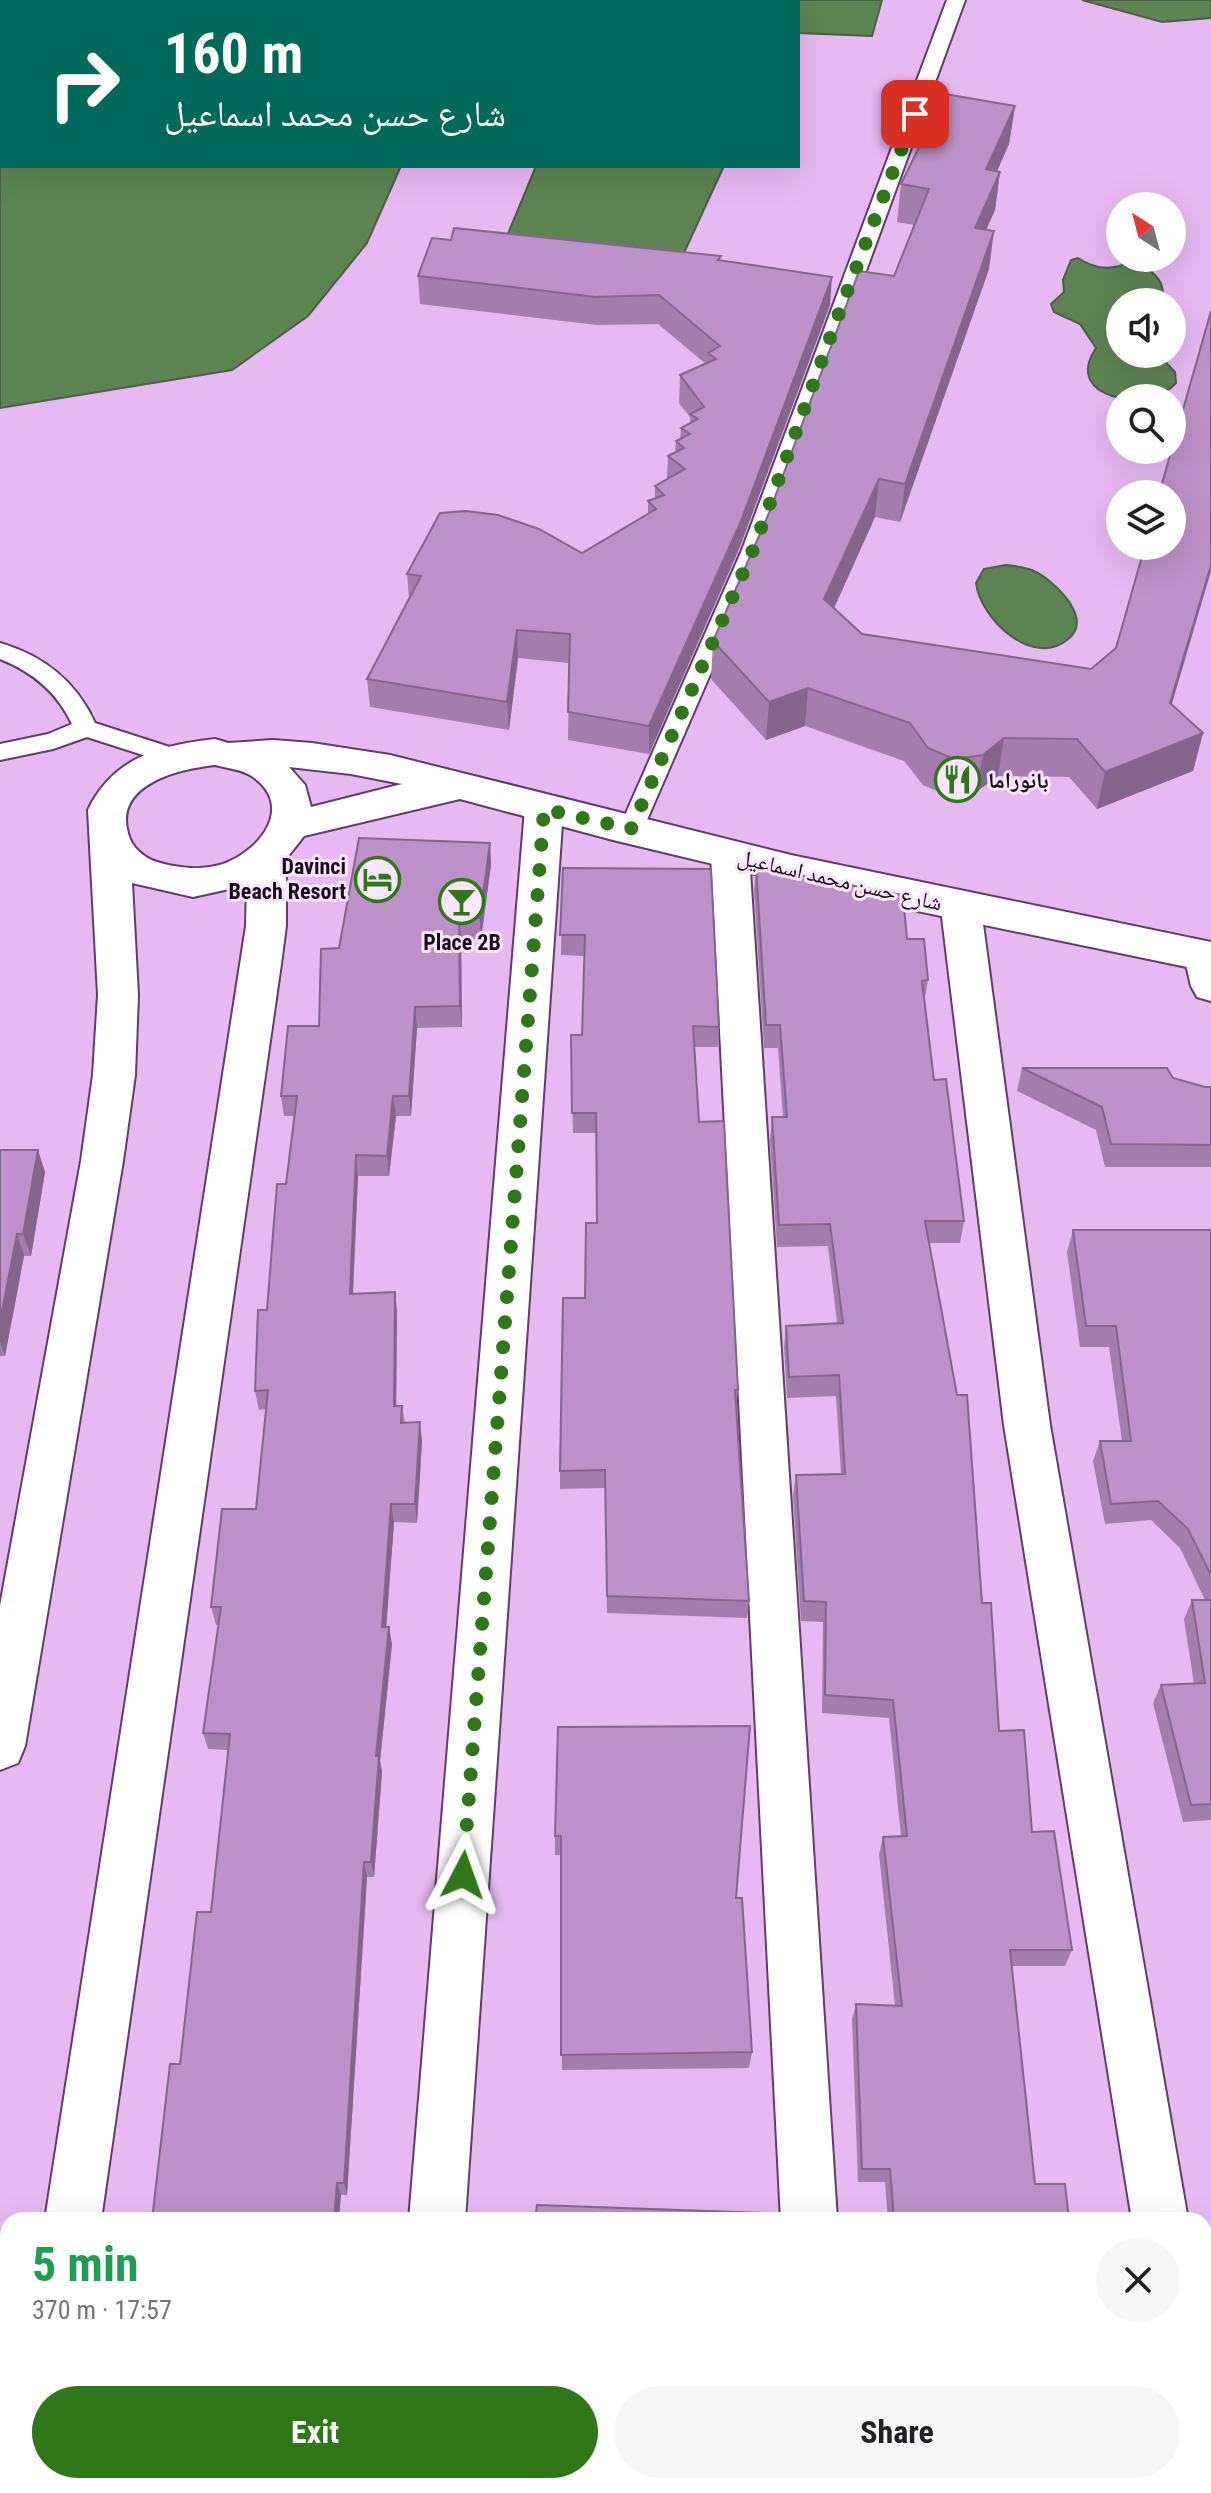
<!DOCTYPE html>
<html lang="en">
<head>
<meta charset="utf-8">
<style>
	:root { --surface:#fff; --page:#f6f6f6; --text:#202124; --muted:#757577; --accent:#30771a }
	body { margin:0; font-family:"Roboto Condensed","Noto Naskh Arabic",sans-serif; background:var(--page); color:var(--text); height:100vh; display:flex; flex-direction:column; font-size:30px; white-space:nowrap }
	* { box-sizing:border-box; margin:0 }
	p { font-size:26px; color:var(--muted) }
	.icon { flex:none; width:44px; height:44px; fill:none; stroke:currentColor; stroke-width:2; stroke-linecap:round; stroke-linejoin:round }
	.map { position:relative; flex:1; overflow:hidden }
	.side { position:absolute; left:0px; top:2212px; width:1212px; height:282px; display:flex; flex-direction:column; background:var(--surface); border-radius:24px 24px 0 0; box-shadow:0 8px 32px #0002 }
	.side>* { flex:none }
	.banner { position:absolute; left:0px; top:0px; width:800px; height:168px; box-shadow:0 8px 32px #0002; background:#00695c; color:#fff; overflow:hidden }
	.needle { width:52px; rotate:324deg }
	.buttons { position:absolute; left:1106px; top:192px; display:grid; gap:16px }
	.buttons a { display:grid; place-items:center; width:80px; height:80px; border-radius:50%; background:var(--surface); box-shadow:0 8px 32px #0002; font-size:40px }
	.pin { position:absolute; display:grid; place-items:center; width:68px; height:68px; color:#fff; margin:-34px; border-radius:16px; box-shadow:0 4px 12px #0006 }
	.me { position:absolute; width:88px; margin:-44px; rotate:4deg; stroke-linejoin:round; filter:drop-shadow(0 0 6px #0008) }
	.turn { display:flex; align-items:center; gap:28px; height:168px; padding:0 32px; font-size:36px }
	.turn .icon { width:104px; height:104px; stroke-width:2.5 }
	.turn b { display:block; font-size:56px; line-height:68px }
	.round { display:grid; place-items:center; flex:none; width:84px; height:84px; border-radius:42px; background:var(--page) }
	.overview { display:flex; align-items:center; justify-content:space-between; height:136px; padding:0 32px }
	h1 { font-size:48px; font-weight:700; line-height:60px; color:#1e9e55 }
	.action { display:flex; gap:16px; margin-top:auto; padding:16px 32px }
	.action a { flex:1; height:92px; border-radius:48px; background:var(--accent); color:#fff; font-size:32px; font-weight:700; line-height:92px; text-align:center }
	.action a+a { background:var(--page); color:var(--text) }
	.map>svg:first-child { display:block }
</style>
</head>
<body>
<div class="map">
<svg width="1211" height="2493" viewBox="0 0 1211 2493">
	<rect width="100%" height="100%" fill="#e7b9f3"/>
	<g fill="#5e8454" stroke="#4a5f44" stroke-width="2">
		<path d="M0 0H882L872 36 798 33V2H2V166H401L367 243 308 316 232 370 0 408Z"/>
		<path d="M1082 0H1211V18L1162 22Z"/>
		<path d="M536 166H724L683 255 507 236Z"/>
		<path d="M1078 258C1096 270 1113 271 1131 261 1149 267 1169 281 1161 302H1120V354H1158L1175 372 1176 383C1150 413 1061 400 1096 348L1080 324 1054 312 1051 304 1064 292 1063 280 1071 260Z"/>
		<path d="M1006 565C1016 566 1027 567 1036 572 1055 582 1095 619 1067 640 1032 668 980 618 976 583L984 569Z"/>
	</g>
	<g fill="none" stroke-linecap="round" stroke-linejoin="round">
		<defs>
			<g id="service">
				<path d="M947 0H965L764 550 643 829 640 835 631 838 622 835 619 829 742 550Z"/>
				<path d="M0 643C44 656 76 681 95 723L182 751 186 757 182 763 174 765 87 737 53 749 0 760V744L48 734 72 724C57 692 33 672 0 659Z"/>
			</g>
			<g id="minor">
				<path d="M544 796 558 800 563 809 465 2220H409L525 809 530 800Z"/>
				<path d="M730 841 744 845 749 855 837 2220H781L711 855 716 845Z"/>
				<path d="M961 895 975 899 981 909 1050 1425 1188 2220H1132L1004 1425 941 909 947 899Z"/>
				<path d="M1204 941 1211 943V1001L1197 997 1191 986 1184 956 1190 946Z"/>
				<path d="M1204 2434H1211V2493H1201L1185 2486H1204Z"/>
				<path d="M387 2486H447L446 2493H386Z"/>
				<path d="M793 2486H853L854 2493H794Z"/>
				<path d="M881 2486H1015L1012 2493H878Z"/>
			</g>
			<g id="tertiary">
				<path d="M215 739 228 743 273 740 312 743 390 755 791 855 1211 942V972L850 897 613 840 460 799 304 836 286 859V926L281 964 101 2220H45L246 926 247 885 193 897 132 883 138 995 135 1075 123 1161 25 1746 18 1763 0 1770V1606L81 1161 93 1075 98 995 88 810C113 757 161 745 215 739ZM215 765C226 768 240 769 250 775 296 804 262 850 223 864 202 871 177 868 157 862 144 858 131 847 128 833 114 784 179 769 215 765ZM289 767 351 774 402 784 311 807 305 785Z"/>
				<path d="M8 2473V2486H63L62 2493H2Z"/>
			</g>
		</defs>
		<use href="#service" stroke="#633b6d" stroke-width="4"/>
		<use href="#minor" stroke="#633b6d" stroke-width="4"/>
		<use href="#tertiary" stroke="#633b6d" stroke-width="4"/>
		<use href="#service" fill="#fff" fill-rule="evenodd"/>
		<use href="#minor" fill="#fff" fill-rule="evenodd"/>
		<use href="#tertiary" fill="#fff" fill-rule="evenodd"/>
	</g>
	<g fill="#a37dad">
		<path d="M1015 106 1009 144 997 171 1000 172 995 210 986 230 989 269 900 522 875 517 834 608 862 634 1171 705 1203 733 1193 771 1097 809 1069 777 998 776 976 792 948 796 923 785 904 761 805 726 766 740 711 679 713 641 894 276 914 225 897 222 901 184Z"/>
		<path d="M721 256 720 260 830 305 739 549 649 754 568 740 569 663 518 658 509 730 370 707 367 679 409 598 407 574 582 553 648 514V501L655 499V486L667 479 668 456 675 452 676 441 680 439 681 428 690 424V417L679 403 680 375 706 364 658 324 597 325 420 304 418 276Z"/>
		<path d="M490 843 491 865 481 939 461 938 462 1027 417 1028 411 1116H396L389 1176H358L353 1294 395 1292 397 1312 396 1406H402L405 1423 422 1441 417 1523 394 1522 386 1627 392 1644 380 1761 382 1772 374 1877H367L347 2195H341L180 2064 211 1912 228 1750 208 1749 203 1733 219 1625H216L211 1607 256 1509 266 1409 259 1410 255 1391 286 1184 294 1116H284L281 1096 319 1026 339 948Z"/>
		<path d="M756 867 907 939 928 980 924 1003 934 1080 964 1221 960 1243H929L982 1603 999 1731 1072 1950 1065 1966H1011L1035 2184 1069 2220H888L885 2182H858L852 2019 856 2004 895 2006 879 1854 883 1837 901 1836 889 1718 822 1713 823 1622 801 1621 793 1495 796 1475 841 1474 836 1396 787 1398 784 1347 786 1326 837 1323 828 1246 777 1247 770 1140 772 1117H783L778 1048H764L754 890Z"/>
		<path d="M563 868 719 1027 718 1047H694L699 1122 738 1390 736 1408 749 1601 747 1618 607 1613 605 1488 560 1489V1471L597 1223 596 1133H573L571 1035H582L585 956 561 955Z"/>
		<path d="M1022 1068 1173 1078 1205 1087H1211V1167H1105L1096 1130 1017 1091Z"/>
		<path d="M0 1150 45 1172 31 1256H24L5 1356H0Z"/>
		<path d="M1073 1230H1211V1820L1183 1822 1153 1703 1161 1685 1194 1684 1184 1619 1192 1600H1205L1180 1548 1151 1520 1105 1524 1093 1461 1100 1441H1122L1109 1347H1080L1067 1252Z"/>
		<path d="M558 1727 736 1898 752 2052 749 2068 562 2070 561 1855H555V1836Z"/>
	</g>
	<g fill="#84668d">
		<path d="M1015 106 1009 144 981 207 986 169Z"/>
		<path d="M1000 172 995 210 970 266 975 228Z"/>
		<path d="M994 231 989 269 900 522 905 484Z"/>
		<path d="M832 277 830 305 739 549 649 754V726Z"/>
		<path d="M879 479 875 517 821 637 824 599Z"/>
		<path d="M1211 565V571L1161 741 1170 703Z"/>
		<path d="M517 630 518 658 509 730 507 702Z"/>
		<path d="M808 688 805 726 766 740 769 702Z"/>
		<path d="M1203 733 1193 771 1097 809 1105 772Z"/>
		<path d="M1004 738 998 776 976 792 983 755Z"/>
		<path d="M490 843 491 865 481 939 480 918Z"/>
		<path d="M459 917 461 938 462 1027 460 1006Z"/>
		<path d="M415 1007 417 1028 411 1116 409 1096Z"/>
		<path d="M393 1096 396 1116 389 1176 387 1156Z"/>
		<path d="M38 1150 45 1172 31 1256 23 1234Z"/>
		<path d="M356 1155 358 1176 352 1313 350 1294Z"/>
		<path d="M17 1234 24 1256 5 1356 0 1342V1321Z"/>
		<path d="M395 1292 397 1312 396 1425 394 1406Z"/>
		<path d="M420 1422 422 1441 417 1523 415 1504Z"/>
		<path d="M391 1504 394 1522 385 1644 382 1627Z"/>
		<path d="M389 1627 392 1644 380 1761 382 1772 374 1877 371 1862 376 1756Z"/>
		<path d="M364 1862 367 1877 347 2195 344 2183Z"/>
		<path d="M337 2183 341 2195 339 2220H334Z"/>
	</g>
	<g fill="#bd91c9" stroke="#84668d" stroke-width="2">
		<path d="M945 94 1015 106 986 169 1000 172 975 228 994 231 905 484 879 479 824 599 862 634 1091 669 1116 648 1145 546H1172V494H1159L1211 311V565L1170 703 1203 733 1105 772 1077 739 1004 738 983 755 954 759 928 748 910 723 808 688 769 702 713 641 769 513 859 271 894 276 929 189 901 184Z"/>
		<path d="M454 228 721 256 718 260 832 277 741 521 649 726 568 712 570 634 517 630 507 702 367 679 421 576 407 574 440 513 466 511 498 515 539 529 582 553 656 509 648 501 664 495 655 486 685 469 668 456 684 448 676 441 690 434 681 428 698 419 690 414 704 407 680 375 716 359 708 353 720 346 659 295 596 297 418 276 432 238 451 240Z"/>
		<path d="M359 838 490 843 480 918 459 917 460 1006 415 1007 409 1096H393L387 1156 356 1155 350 1294 395 1292 394 1406H402L401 1423 420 1422 415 1504H391L382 1627H389L376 1756H379L371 1862H364L344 2183H337L334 2220H152L170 2064H180L197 1912H211L230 1734 203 1733 221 1607H211L222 1509H256L268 1390 255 1391 258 1310H267L277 1184H286L297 1096H281L288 1026H319L321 949 339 948Z"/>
		<path d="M756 867 903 895 907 939H924L928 980 922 981 934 1080 946 1079 964 1221H925L957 1395H967L982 1603H991L999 1731 1024 1730 1032 1832 1054 1831 1072 1950H1010L1035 2184H1065L1069 2220H894L890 2169H862L856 2004 902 2006 883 1837 907 1836 893 1700 825 1695 826 1602 804 1601 796 1475 845 1474 839 1375 789 1377 786 1326 843 1323 830 1224 779 1225 772 1117H787L780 1025H766Z"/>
		<path d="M563 868 711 869 719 1027 693 1026 699 1122 724 1121 738 1390H735L749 1601 607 1596 605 1470 560 1471 563 1298H585L586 1223H597L596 1113H572L571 1035H582L585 935H560Z"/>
		<path d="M1022 1068H1167L1173 1078 1205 1087H1211V1145L1111 1144 1102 1107Z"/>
		<path d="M0 1150H38L23 1234H17L0 1321Z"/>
		<path d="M1073 1230H1211V1575L1188 1529 1158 1501 1111 1504 1100 1441H1131L1116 1326H1086Z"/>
		<path d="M1192 1600H1211V1804L1191 1805 1161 1685 1205 1683Z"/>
		<path d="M750 1726 736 1898H742L752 2052 561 2055V1836H555L558 1727Z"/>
		<path d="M537 2205 766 2213V2220H535Z"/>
	</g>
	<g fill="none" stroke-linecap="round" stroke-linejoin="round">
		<path stroke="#30771a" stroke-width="14" stroke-dasharray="0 25.2" d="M463 1875 544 809 631 829 753 550 842 305 915 114"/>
	</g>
	<defs>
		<symbol id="restaurant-ring" viewBox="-11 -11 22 22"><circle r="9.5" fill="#f9e6fd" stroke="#30771a" stroke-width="1.5"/><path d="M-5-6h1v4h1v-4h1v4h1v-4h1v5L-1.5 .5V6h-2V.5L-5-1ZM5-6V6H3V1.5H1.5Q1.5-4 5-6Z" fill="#30771a"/></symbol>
		<symbol id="hotel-ring" viewBox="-11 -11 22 22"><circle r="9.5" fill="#f9e6fd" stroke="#30771a" stroke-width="1.5"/><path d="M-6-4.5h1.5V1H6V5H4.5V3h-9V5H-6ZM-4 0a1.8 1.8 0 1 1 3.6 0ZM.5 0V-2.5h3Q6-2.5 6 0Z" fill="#30771a"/></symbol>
		<symbol id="bar-ring" viewBox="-11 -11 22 22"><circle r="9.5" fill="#f9e6fd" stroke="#30771a" stroke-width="1.5"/><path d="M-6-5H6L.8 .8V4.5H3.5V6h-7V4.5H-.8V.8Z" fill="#30771a"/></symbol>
	</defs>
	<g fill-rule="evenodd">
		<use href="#restaurant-ring" x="932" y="754" width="51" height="51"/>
		<use href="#hotel-ring" x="352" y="854" width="51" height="51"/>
		<use href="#bar-ring" x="436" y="876" width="51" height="51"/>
	</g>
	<g text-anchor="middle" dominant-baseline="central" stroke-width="6" stroke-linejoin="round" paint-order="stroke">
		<g font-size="22" font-weight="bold" fill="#1a091e" stroke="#f9e6fd" text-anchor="start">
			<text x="988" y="780">بانوراما</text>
			<text x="346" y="866" text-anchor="end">Davinci<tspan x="346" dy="25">Beach Resort</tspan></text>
			<text x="462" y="942" text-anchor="middle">Place 2B</text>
		</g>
		<g font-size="22" fill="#1a091e" stroke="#f9e6fd">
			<text transform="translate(840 880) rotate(13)">شارع حسن محمد اسماعيل</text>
		</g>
	</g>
</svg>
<div class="buttons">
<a><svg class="needle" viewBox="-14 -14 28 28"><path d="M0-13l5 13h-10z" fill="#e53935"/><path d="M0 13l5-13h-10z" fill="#757577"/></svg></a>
<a><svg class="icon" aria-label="sound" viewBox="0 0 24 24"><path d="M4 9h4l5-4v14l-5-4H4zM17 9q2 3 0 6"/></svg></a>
<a><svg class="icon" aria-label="search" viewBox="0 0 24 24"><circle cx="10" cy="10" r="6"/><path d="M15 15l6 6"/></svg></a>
<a><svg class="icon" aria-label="layers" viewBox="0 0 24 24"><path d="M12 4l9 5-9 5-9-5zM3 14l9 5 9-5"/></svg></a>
</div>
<div class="pin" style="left:915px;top:114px;background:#d93025"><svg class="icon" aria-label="arrive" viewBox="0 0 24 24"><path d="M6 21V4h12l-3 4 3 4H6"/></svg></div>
<svg class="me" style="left:463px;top:1875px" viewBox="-20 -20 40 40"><path d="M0-17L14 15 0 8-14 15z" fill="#30771a" stroke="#fff" stroke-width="4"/></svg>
<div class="banner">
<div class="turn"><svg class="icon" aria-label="right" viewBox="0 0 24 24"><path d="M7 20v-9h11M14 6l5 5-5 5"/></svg><div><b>160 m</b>شارع حسن محمد اسماعيل</div></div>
</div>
<section class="side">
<div class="overview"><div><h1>5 min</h1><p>370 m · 17:57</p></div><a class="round"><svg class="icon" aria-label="close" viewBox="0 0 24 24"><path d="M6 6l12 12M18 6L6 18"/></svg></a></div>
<div class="action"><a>Exit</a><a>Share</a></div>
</section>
</div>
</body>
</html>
